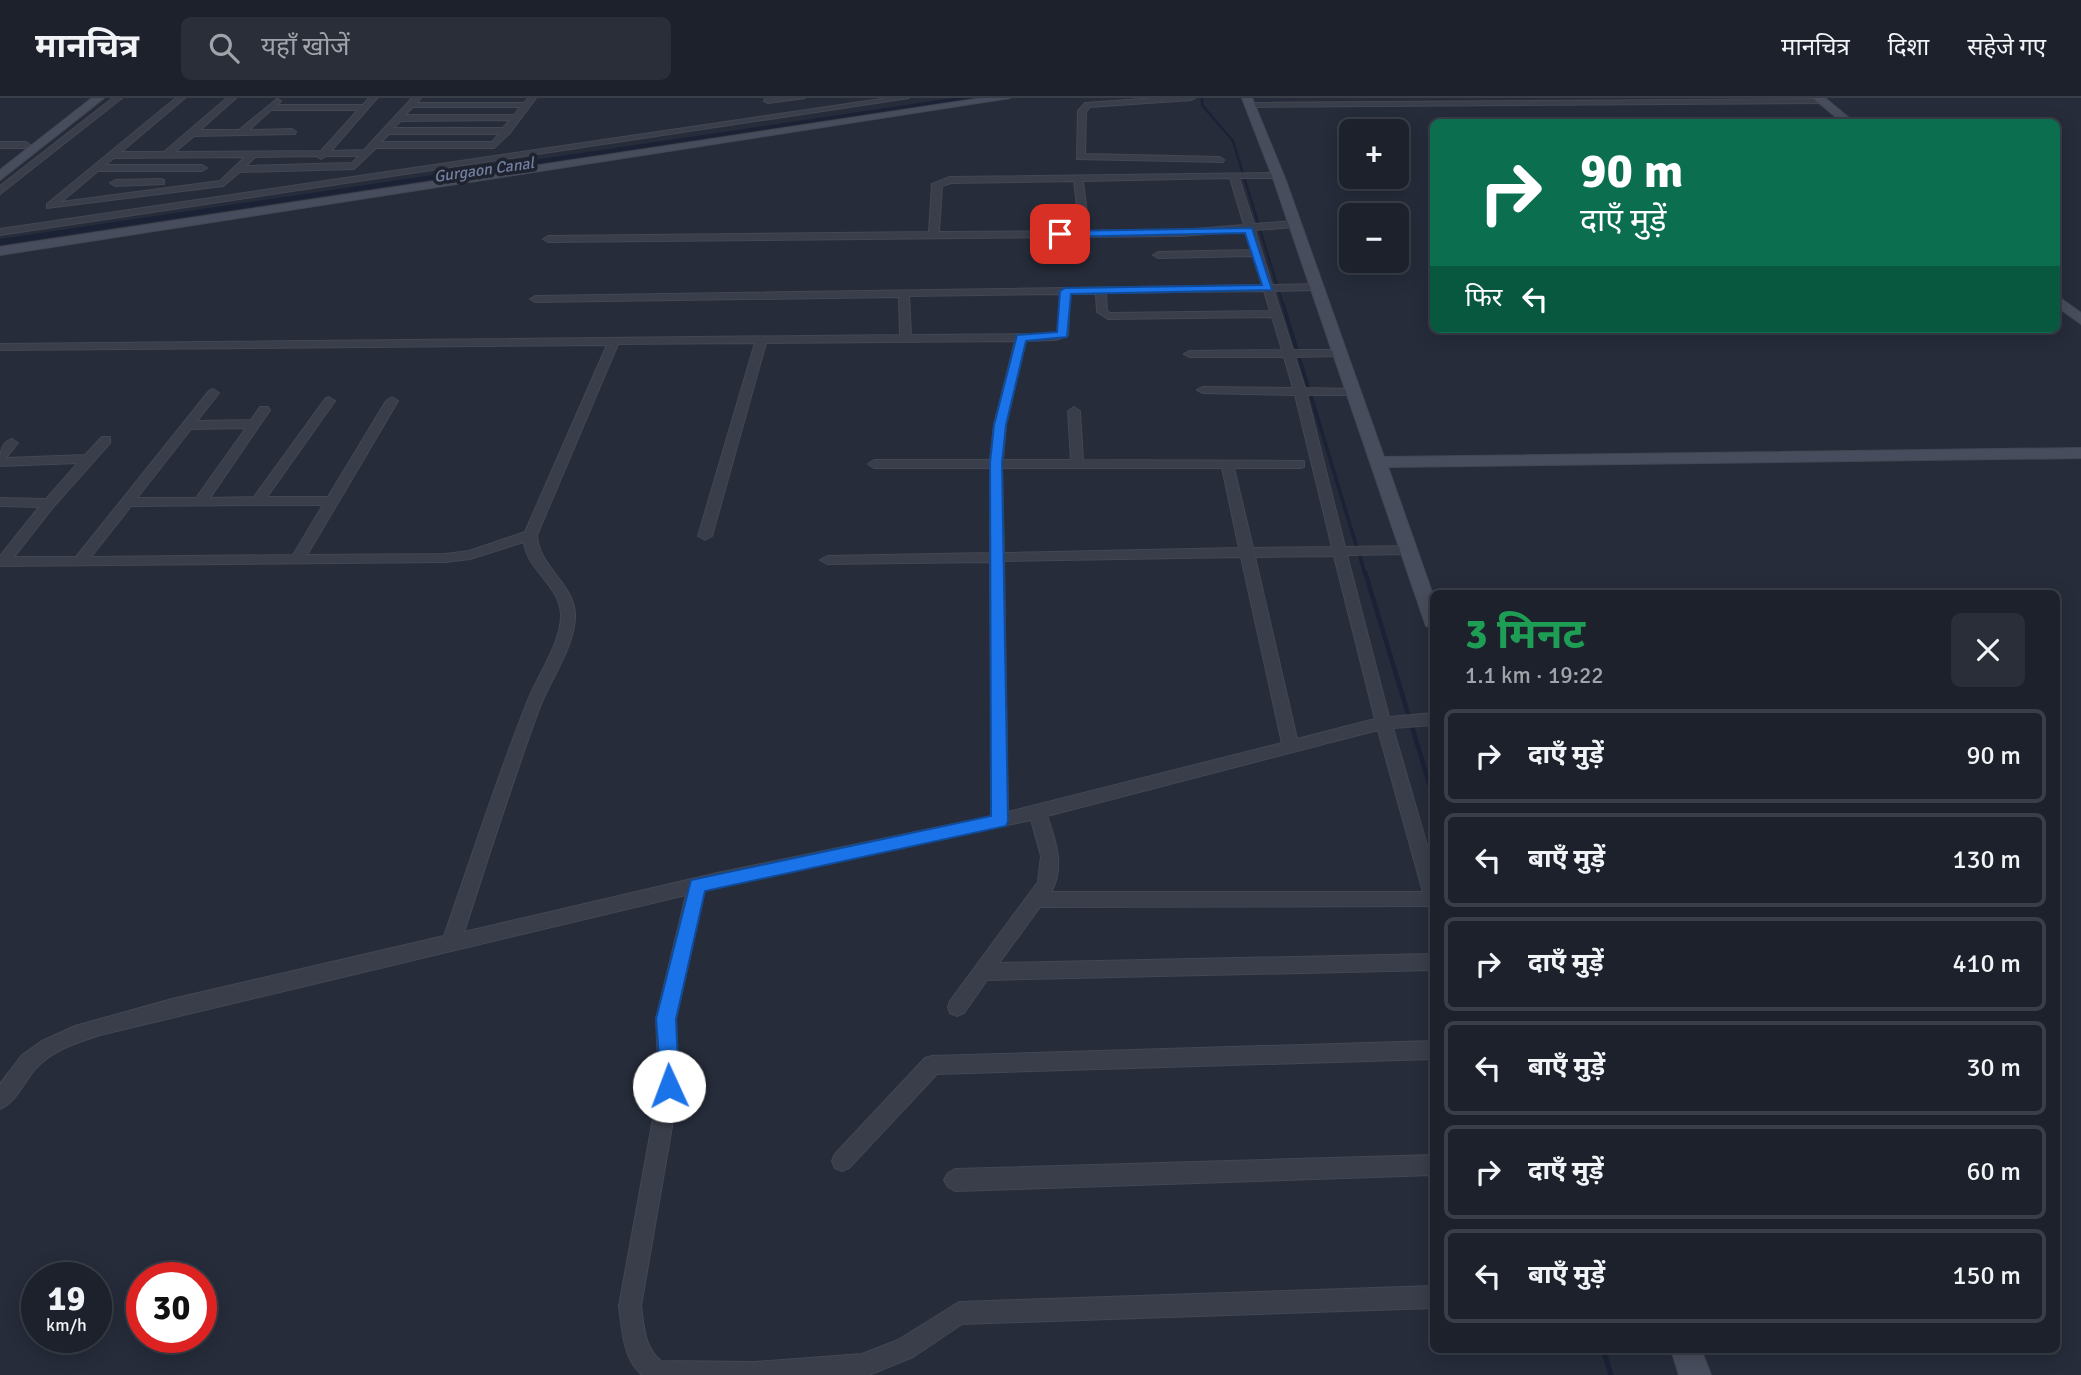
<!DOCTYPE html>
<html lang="hi">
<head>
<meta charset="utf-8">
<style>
	:root { --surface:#1c212c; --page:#292e38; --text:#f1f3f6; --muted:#a0a3a9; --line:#3a3e48 }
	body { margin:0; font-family:Signika,"Noto Sans Devanagari",sans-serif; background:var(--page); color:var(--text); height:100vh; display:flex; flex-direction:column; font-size:26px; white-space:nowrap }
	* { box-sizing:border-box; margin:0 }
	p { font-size:23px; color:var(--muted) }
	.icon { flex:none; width:38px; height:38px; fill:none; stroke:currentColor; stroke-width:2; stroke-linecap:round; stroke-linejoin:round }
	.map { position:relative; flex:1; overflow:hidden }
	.side { position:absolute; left:1430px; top:492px; width:630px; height:763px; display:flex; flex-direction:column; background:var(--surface); border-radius:10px; box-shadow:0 4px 18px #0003,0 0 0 2px var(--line) }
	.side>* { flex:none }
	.banner { position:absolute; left:1430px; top:21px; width:630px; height:214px; border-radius:10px; box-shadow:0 4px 18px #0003,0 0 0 2px var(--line); background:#0b6e4f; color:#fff; overflow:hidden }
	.fabs { position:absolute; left:1339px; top:21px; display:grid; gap:14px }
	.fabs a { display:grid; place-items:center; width:70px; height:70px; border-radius:10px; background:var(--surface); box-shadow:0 4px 18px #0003,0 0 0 2px var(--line); font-size:35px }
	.speed { position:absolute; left:21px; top:1164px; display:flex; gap:14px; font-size:35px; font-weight:700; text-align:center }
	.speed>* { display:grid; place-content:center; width:91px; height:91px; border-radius:50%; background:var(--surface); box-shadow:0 4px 18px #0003,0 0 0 2px var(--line); line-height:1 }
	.speed small { font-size:18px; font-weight:400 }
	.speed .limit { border:10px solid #d22; background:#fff; color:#111 }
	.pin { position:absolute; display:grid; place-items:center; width:60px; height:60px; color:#fff; margin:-30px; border-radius:14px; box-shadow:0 4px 10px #0006 }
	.me { position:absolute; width:77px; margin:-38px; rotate:358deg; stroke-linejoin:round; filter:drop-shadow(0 0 5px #0008) }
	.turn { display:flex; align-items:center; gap:24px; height:147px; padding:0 35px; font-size:32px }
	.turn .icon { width:91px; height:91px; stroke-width:2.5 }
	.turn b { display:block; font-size:49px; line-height:60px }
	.then { display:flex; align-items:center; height:66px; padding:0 35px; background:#0003; gap:14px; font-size:26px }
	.round { display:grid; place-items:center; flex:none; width:74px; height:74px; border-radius:10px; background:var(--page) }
	.summary { display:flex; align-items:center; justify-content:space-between; height:119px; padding:0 35px }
	h1 { font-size:42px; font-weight:700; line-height:52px; color:#1e9e55 }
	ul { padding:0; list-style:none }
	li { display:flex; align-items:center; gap:21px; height:94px; margin:0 14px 10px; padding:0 21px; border:4px solid var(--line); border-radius:10px }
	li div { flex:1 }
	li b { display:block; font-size:26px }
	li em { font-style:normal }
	header { display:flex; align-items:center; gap:42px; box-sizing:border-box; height:98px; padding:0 35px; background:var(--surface); border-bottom:2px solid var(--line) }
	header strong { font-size:33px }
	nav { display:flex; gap:38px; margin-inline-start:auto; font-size:24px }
	.search { width:490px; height:63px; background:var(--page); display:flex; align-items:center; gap:18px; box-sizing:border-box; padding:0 24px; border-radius:10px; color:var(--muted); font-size:26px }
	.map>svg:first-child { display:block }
</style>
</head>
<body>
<header>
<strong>मानचित्र</strong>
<div class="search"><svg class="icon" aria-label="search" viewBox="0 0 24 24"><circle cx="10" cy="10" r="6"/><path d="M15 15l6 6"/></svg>यहाँ खोजें</div>
<nav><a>मानचित्र</a><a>दिशा</a><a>सहेजे गए</a></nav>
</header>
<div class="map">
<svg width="2081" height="1277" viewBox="0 0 2081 1277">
	<rect width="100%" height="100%" fill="#262c3a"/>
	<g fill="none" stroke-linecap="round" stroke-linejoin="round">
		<path stroke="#1b2236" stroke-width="2.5" d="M1202 0V7L1233 43 1283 207"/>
		<g stroke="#1b2236" stroke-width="3.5">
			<path d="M1283 206 1357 450"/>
			<path d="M1360 459 1365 476"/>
		</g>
		<path stroke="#1b2236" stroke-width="4.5" d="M1365 474 1433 698"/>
		<path stroke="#1b2236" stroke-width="5" d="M1603 1251 1611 1277"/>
		<path fill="#1b2236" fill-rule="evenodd" d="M953 0H972L0 147V141Z"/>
		<defs>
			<g id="street">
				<path d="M113 0H122L0 96V88Z"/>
				<path d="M176 0H185L121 54H164L227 0H236L200 32H239L277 1 281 3 277 7H363L369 0H377L331 53 364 52 412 0H421L417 5H524L528 0H536L510 35 494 50H376L354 71 240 74 223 88 47 110V106ZM413 9H520L514 17H405ZM271 12H358L321 53 175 54 194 38 295 36 296 34 292 31 249 32ZM510 22 503 30H393L401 23ZM389 36H499L492 44H381ZM317 58 321 61 326 58H359L352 65 246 68 255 59ZM245 59 220 83 61 104 98 73H202L207 70 202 67H105L114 60Z"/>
				<path d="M765 0H805L768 5 764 3Z"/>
				<path d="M888 0H909L0 137V131Z"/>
				<path d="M1155 0H1195L1191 2 1090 9 1086 14 1085 56 1220 59 1224 62 1223 64 1077 61 1078 13 1085 5Z"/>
				<path d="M1822 1 1826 3 1825 5 1251 9 1247 7 1251 5Z"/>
				<path d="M0 44H26L30 47 26 50H0Z"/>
				<path d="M1281 75V79L1278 80H1239L1254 126 1295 123 1300 126 1295 129 1255 132 1272 187 1315 186 1320 189 1315 192 1274 193 1293 252H1339L1345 255 1339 258 1295 259 1305 290 1353 291 1359 294 1353 297H1307L1345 449 1408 448 1415 452 1408 456 1347 457 1389 619 1433 615V627L1393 630 1433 768V808L1040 809 999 865 1433 856V872L987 882 964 915 957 918 950 915 948 909 950 903 1038 784 1041 758 1031 722 705 792 676 921 679 988 641 1208C644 1229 644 1249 661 1263L755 1264 862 1256 898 1242 959 1204 1433 1188V1210L962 1226 913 1259 869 1277H642C623 1261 622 1231 619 1208L659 988 656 921 686 797 100 937C78 944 53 952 36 970 24 983 17 1004 0 1011V986L22 957 42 943 75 928 172 901 444 838C471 761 496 683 526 607 536 579 560 549 561 518 561 487 527 473 524 444L470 461 445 464 0 468V458L39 409 0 408V400L46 401 78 365 0 368C0 357 0 345 12 341L18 345 6 360 85 357 102 339H110V345L54 408 14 459H76L209 293 213 291 219 295 197 323 251 322 260 309H268L270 312 210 400 254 399 325 301 329 299 335 303 267 399H328L386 303 392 299 398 303 307 457 445 456 469 453 525 434 607 247 0 252V246L900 237 899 199 535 204 530 201 535 198 1262 187 1253 158 1158 160 1153 157 1158 154 1252 152 1246 133 1181 138 548 144 543 141 548 138 929 134 932 86 950 79ZM1230 80 1244 127 1181 132 1089 133 1083 83ZM1074 83 1080 133 939 134 942 88 951 85ZM1264 193 1270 213 1110 215 1107 213 1106 195ZM1060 196 1059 233 1054 236 911 237 909 198ZM1070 196H1096L1097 214 1108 221 1272 219 1282 252 1190 253 1184 256 1190 259H1284L1293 290 1203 289 1197 292 1203 295 1295 297 1332 449 1253 450 1234 370H1300L1304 369V363L1083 362 1080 313 1074 309 1068 313 1071 362H1003L1006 327 1026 243 1056 242 1068 237ZM1015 243 994 327 990 362H874L868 366 874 370H990V455L827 458 820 462 827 466 990 464 992 718 717 775 464 834C489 758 513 681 541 606 552 579 572 552 575 522 578 487 538 470 537 437L618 246 755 245 698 438 705 442 712 438 766 245ZM246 330 196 400H137L191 331ZM1002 370H1222L1239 450 1004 455ZM255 407H323L293 457 91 459 131 408ZM1334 458 1375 621 1297 641 1255 459ZM1241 459 1282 645 1008 714 1004 463ZM1378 632 1423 794H1051C1065 770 1056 742 1047 718Z"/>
				<path d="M161 81 164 82V86L115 88 110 85 115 82Z"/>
				<path d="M1433 943V961L937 976 849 1070 842 1073 835 1070 832 1063 835 1056 925 960 932 958Z"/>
				<path d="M1433 1057V1077L955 1093 948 1089 944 1082 948 1075 955 1071Z"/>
			</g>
			<g id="secondary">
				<path d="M92 0H104L0 82V72Z"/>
				<path d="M983 0H1010L0 157V149Z"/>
				<path d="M1242 0H1252L1286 83 1384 359 2081 350V360L1388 369 1433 497V530L1426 528 1274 83Z"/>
				<path d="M1813 0H1825L1854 24H1842Z"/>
				<path d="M2056 197 2081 215V226L2056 208Z"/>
				<path d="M1671 1251H1701L1711 1277H1679Z"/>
			</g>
		</defs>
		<use href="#street" stroke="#434753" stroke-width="2"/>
		<use href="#secondary" stroke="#434753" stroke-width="2"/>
		<use href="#street" fill="#3a3e4a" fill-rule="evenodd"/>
		<use href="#secondary" fill="#484d5d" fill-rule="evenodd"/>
	</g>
	<path fill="#1a73e8" stroke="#114b97" stroke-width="2" d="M1252 130 1272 192 1071 196 1067 239 1026 243 1006 327 1002 365 1008 723 1006 728 705 793 676 921 679 988 676 995 669 998 662 995 656 921 691 782 991 718 990 365 994 327 1017 237 1057 234 1060 193 1065 190 1262 187 1245 135 1060 139 1055 136 1060 133Z"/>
	<g text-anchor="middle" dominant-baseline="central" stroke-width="7" stroke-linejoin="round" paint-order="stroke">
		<g font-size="16" font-style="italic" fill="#737fa0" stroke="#1f232f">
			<text transform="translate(484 72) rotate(-8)">Gurgaon Canal</text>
		</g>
	</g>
</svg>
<div class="fabs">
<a>+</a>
<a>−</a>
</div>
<div class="speed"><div>19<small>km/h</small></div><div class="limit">30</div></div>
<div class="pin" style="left:1060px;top:136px;background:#d93025"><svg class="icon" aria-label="arrive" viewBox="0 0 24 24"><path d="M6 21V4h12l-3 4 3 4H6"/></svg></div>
<svg class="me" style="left:669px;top:988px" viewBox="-20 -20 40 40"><circle r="19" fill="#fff"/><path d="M0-13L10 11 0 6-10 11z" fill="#1a73e8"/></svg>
<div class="banner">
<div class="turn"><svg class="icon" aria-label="right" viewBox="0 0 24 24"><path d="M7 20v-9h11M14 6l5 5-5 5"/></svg><div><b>90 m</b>दाएँ मुड़ें</div></div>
<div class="then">फिर<svg class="icon" aria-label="left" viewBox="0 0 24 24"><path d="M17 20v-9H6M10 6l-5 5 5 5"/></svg></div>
</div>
<section class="side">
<div class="summary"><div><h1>3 मिनट</h1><p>1.1 km · 19:22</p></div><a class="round"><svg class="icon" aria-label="close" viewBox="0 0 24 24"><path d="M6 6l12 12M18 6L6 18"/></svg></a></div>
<ul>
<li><svg class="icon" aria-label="right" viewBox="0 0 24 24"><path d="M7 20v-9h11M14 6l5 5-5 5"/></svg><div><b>दाएँ मुड़ें</b></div><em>90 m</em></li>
<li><svg class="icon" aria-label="left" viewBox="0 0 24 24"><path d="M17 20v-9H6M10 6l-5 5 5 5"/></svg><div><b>बाएँ मुड़ें</b></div><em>130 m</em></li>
<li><svg class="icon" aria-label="right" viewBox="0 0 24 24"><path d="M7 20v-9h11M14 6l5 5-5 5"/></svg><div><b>दाएँ मुड़ें</b></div><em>410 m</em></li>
<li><svg class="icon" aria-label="left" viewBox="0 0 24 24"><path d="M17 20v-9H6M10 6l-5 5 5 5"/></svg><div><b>बाएँ मुड़ें</b></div><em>30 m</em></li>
<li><svg class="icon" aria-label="right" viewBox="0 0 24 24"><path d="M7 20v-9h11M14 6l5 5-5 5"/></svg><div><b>दाएँ मुड़ें</b></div><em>60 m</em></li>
<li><svg class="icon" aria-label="left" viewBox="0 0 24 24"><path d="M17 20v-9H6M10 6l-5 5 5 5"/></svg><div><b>बाएँ मुड़ें</b></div><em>150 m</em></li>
</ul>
</section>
</div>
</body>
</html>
